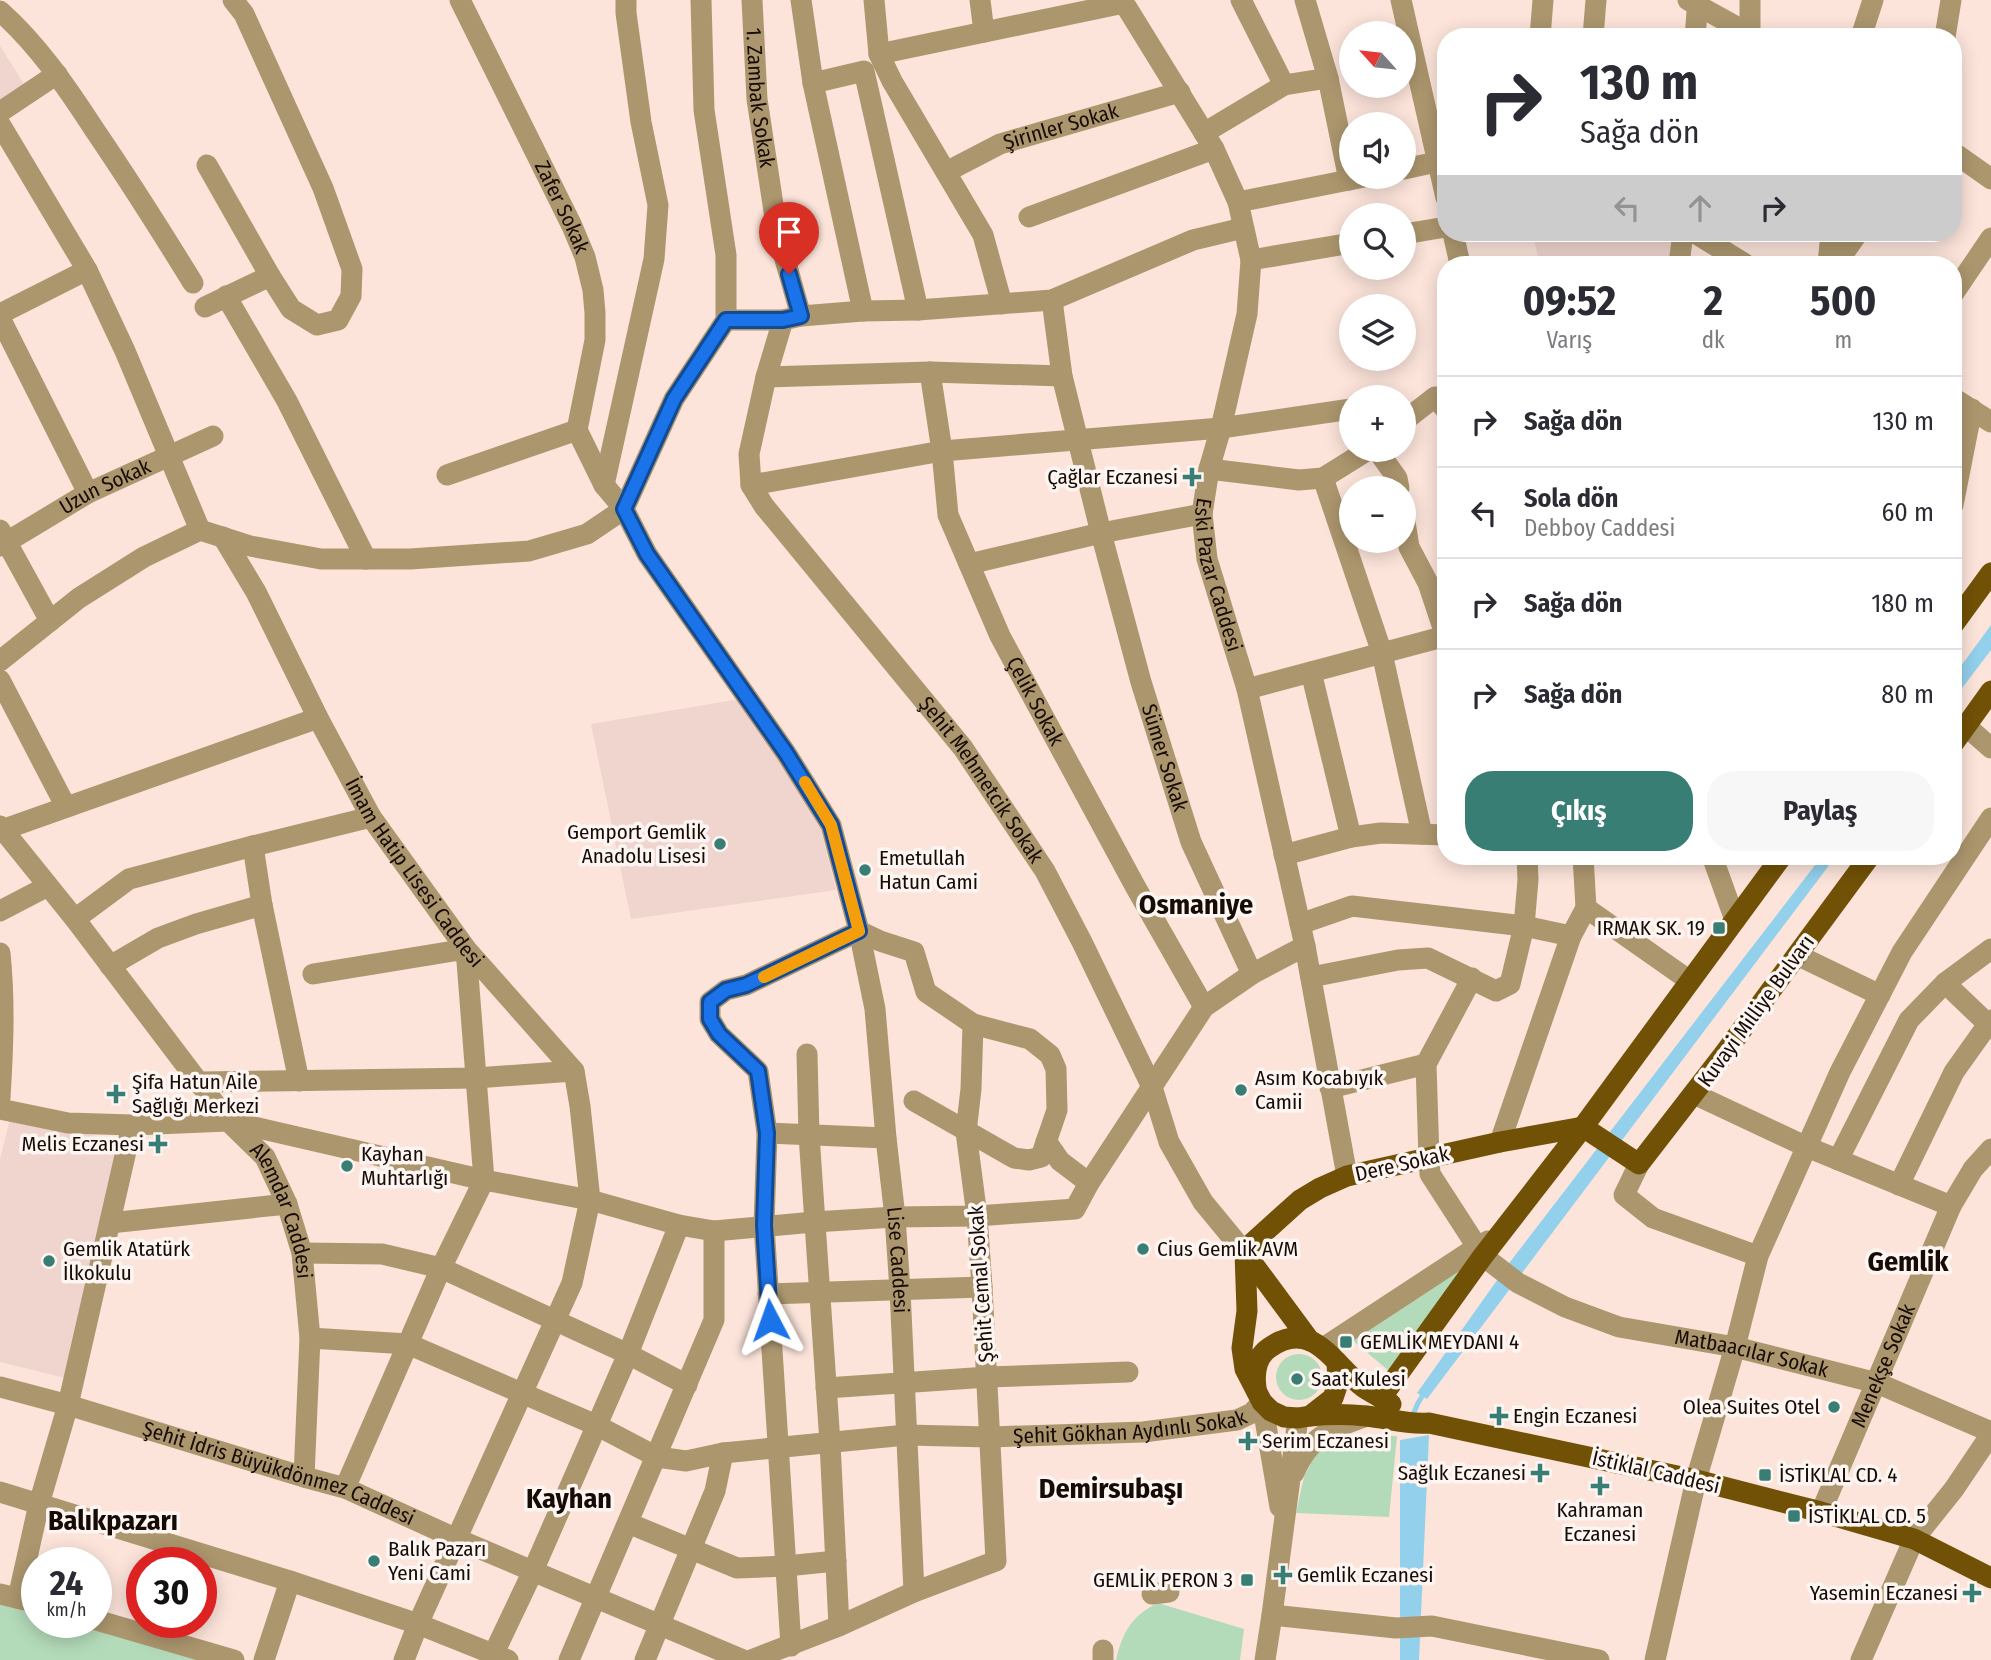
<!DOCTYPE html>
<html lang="tr">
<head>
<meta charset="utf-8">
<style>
	:root { --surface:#fff; --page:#f7f7f7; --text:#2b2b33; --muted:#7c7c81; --line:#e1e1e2; --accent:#387e74 }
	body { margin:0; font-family:"Fira Sans Condensed",sans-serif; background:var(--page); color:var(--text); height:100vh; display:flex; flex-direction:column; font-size:26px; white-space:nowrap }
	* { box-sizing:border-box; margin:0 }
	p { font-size:23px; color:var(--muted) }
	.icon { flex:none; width:38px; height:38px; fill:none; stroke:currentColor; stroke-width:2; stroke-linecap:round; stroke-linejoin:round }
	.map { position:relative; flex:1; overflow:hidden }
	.sheet { position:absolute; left:1437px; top:256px; width:525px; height:609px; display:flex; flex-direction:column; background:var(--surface); border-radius:28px; box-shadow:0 4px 18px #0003 }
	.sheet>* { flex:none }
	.guide { position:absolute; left:1437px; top:28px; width:525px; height:214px; border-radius:28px; box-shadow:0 4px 18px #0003; background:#fff; color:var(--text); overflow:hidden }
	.needle { width:46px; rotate:297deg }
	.buttons { position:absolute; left:1339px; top:21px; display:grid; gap:14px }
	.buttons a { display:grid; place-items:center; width:77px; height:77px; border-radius:50%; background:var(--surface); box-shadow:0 4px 18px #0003; font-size:35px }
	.speed { position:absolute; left:21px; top:1547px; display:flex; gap:14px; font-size:35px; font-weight:700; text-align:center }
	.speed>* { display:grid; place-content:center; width:91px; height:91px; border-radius:50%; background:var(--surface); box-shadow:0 4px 18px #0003; line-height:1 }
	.speed small { font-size:18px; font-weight:400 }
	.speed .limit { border:10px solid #d22; background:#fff; color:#111 }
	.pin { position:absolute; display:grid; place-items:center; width:60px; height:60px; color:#fff; margin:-72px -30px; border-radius:50% 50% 50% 0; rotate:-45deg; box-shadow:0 0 7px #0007 }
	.pin .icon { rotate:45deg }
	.me { position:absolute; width:77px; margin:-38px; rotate:356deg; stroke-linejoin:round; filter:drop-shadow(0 0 5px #0008) }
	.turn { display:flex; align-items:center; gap:24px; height:147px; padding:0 28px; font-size:32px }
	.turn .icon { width:91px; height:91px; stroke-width:2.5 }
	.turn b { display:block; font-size:49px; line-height:60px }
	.lanes { display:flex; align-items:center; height:66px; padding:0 28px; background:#0003; justify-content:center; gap:35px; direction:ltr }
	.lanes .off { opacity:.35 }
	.eta { display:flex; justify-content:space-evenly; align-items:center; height:119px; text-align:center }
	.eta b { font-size:42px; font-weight:700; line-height:49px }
	.cta { display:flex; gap:14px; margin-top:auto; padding:14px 28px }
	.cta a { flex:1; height:80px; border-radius:28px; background:var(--accent); color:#fff; font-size:28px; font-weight:700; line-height:80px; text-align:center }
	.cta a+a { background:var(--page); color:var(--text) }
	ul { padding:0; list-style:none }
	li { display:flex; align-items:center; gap:21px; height:91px; padding:0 28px; border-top:2px solid var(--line) }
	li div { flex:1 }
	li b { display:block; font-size:26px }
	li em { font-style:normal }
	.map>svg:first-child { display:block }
</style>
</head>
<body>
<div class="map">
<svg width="1991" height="1660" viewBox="0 0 1991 1660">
	<rect width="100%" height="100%" fill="#fce4da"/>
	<g fill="#efd5ce">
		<path d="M0 46 29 92 0 109Z"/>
		<path d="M1532 233H1673L1669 264H1540Z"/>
		<path d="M746 698 813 798 836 890 631 919 591 724Z"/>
		<path d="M11 1115 127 1144 69 1379 0 1362V1159Z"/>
	</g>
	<g fill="#b3dbb9">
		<path d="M1470 1262 1388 1370 1352 1340Z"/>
		<circle cx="1299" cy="1377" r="23"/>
		<path d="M1335 1435 1397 1436 1389 1517 1296 1513 1304 1477 1320 1445Z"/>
		<path d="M0 1601 37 1610V1622H87L239 1660H0Z"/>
		<path d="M1158 1603 1244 1629 1240 1660H1116C1122 1633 1132 1615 1158 1603Z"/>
	</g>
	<g fill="#92d0ec">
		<path d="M1991 625V650L1953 700V677Z"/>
		<path d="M1822 856H1836L1427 1399 1417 1393 1510 1262Z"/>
		<path d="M1429 1435 1419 1660H1400V1440Z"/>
	</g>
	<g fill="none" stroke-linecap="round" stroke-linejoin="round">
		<path stroke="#92d0ec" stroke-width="5" d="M1411 1419 1418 1403 1426 1390"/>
		<g stroke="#ac966e" stroke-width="21">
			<path id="s1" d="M460 0 572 226 585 257 593 290 595 313V340L577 430"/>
			<path id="s2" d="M752 0 757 99 777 231 801 316"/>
			<path d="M801 0 813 83 863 311"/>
			<path d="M874 0 879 54 892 81 983 235 1002 304"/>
			<path d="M980 0 984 32"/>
			<path id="s3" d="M1124 0V3L1214 149 1238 202 1251 260 1247 314 1221 428 1209 469 1202 514 1207 559 1247 689 1305 946 1347 1176"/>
			<path d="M1241 0 1284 85"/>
			<path d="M1305 0 1328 78 1349 180"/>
			<path d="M1401 0 1446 198"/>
			<path d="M1688 0 1755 37"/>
			<path d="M0 11C38 45 66 86 94 129 128 179 161 231 193 283"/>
			<path d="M1540 37 1543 0"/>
			<path d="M1593 37 1596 0"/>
			<path d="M1695 37 1698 0"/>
			<path d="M1750 37V0"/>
			<path d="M1861 37 1873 0"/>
			<path d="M1945 37 1951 0"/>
			<path d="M879 54 1124 3"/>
			<path d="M813 83 864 71 918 310"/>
			<path d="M0 112 57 74"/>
			<path d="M0 124 87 270 125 351 200 530"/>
			<path d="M1204 133 1284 85 1328 78"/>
			<path d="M1953 152 1991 179"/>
			<path d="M207 165 270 276"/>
			<path d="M1404 169 1446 160"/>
			<path id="s4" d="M946 172 1000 144 1180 92"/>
			<path d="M1238 202 1364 177"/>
			<path d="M1029 217 1214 149"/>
			<path d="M1453 233 1460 264"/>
			<path d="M1695 233 1745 264"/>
			<path d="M1404 234 1446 227"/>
			<path d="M1251 260 1351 243"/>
			<path d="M1679 264 1683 233"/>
			<path d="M1828 264 1831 233"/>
			<path d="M1836 264 1858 233"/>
			<path d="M1953 294 1991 238"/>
			<path d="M226 296 287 401 366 559"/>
			<path id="s5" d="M1052 300 1062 376 1101 533 1141 682 1191 842 1252 974"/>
			<path d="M205 307 270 276 291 309 317 325 338 320 351 296 352 269 323 188 244 14 233 0"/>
			<path d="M0 314 87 270"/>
			<path d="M0 318 88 493"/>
			<path d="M726 320H783L801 316 863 311 918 310 1052 300 1193 240 1243 228"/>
			<path id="s6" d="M783 320 766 377 749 454 751 485 764 506 963 748 1045 871 1082 942 1152 1087 1169 1142 1203 1202 1245 1253"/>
			<path id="s7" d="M930 372 942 451 948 515 1000 636 1135 886 1204 1007"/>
			<path d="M766 377 930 372 1062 376"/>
			<path d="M1953 398 1991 422"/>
			<path d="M1404 421 1435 397 1446 410"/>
			<path id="s8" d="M577 430 604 485 624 509 647 554 786 753 831 825 859 931 875 1009 886 1138 895 1217 900 1290 914 1592"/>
			<path d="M1377 450 1397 478 1399 488"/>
			<path d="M1209 469 1299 480 1323 478 1368 450"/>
			<path d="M447 475 577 430"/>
			<path d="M1323 478 1382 653 1422 834"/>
			<path d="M604 485 654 259 658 205 641 122 626 13V0"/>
			<path d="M751 485 942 451 1221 428 1351 409"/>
			<path d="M1953 505 1972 409"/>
			<path d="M1404 516 1409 547 1428 583 1446 637"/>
			<path d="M0 530 50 621"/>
			<path id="s9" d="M223 537 256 592 318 718 371 817 466 949 574 1071 580 1106 590 1200 572 1283 418 1624 404 1660"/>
			<path id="s10" d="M0 546 88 493 213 436"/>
			<path d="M969 564 1101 533 1202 514"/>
			<path d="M0 661 79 598 144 557 200 530 250 546 321 559H410L529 551 587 534 624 509 674 399 726 320V255L704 110 701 0"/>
			<path d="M1311 672 1351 837"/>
			<path d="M0 680 66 807"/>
			<path d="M1247 689 1446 636"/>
			<path d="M1966 726 1991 748"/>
			<path id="s11" d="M0 826 75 919 228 1121 265 1157 287 1204 302 1253 310 1338 304 1477"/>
			<path d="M2 830 318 718"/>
			<path d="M253 846 262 905 299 1081"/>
			<path d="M1284 855 1351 837 1381 833 1446 835"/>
			<path d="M1712 856 1735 920"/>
			<path d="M1586 908 1690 981"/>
			<path d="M0 911 48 886"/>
			<path d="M75 919 129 879 253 846 371 817"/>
			<path d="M1300 924 1352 906 1524 926 1571 936"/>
			<path d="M0 953C5 1002 3 1049 0 1098"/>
			<path d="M1797 955 1880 995"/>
			<path d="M110 966 158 938 196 924 262 905"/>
			<path d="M313 974 466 949 484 1180 441 1268 345 1488"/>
			<path d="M1311 977 1398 960 1428 958 1496 991 1510 984 1524 926 1528 880 1527 856"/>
			<path id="s12" d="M1472 978 1426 1064 1429 1158 1430 1174 1483 1256 1518 1283 1565 1307 1619 1327 1735 1347 1877 1383 1991 1432"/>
			<path d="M1945 983 1991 1027"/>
			<path d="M807 1054 809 1135 830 1443 839 1626"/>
			<path d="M198 1082 476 1078 574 1071"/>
			<path d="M1330 1088 1426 1064"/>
			<path d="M1694 1094 1807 1147 1951 1206"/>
			<path d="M914 1101 1014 1158 1029 1160 1041 1157 1057 1110 1056 1069 1050 1055 1030 1039 973 1024"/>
			<path d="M0 1109 68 1123 132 1125 228 1121 484 1180 590 1200 679 1225 714 1231 814 1222 895 1217 977 1216 1075 1209 1089 1183 1204 1007 1252 974 1305 946"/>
			<path d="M767 1133 886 1138"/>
			<path d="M1046 1141 1060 1161 1089 1183"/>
			<path d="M1500 1142 1571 936 1586 908 1583 856"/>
			<path d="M1838 1160 1909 1020 1945 983 1991 949"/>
			<path d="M1639 1164 1624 1195 1653 1218 1758 1256"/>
			<path d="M1899 1185 1954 1072 1991 1020"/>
			<path d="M110 1223 287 1204"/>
			<path d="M302 1253 382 1254 441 1268 628 1354 687 1385"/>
			<path d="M768 1294 982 1287"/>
			<path id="s13" d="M310 1338 408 1344 596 1425 657 1457 686 1461 723 1453 906 1435 990 1437 1143 1432 1237 1420 1252 1413 1262 1402"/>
			<path d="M1323 1348 1477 1247 1488 1241"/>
			<path id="s14" d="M0 1387 68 1405 304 1477 345 1488 457 1539 743 1660"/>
			<path d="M826 1388 988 1377 1128 1372"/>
			<path d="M1262 1402 1280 1507"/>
			<path d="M1294 1473C1310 1435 1331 1429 1367 1416"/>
			<path d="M0 1492 290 1581 418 1624 508 1660"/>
			<path id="s15" d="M1821 1512 1951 1206 1973 1169 1991 1149"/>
			<path d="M628 1523 737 1568 786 1566 836 1561"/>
			<path d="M0 1594 37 1603"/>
			<path d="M1152 1594 1169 1592"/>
			<path d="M18 1598 39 1504 68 1405 132 1125"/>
			<path d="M1272 1615 1396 1628 1432 1626 1599 1660"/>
			<path d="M96 1620 234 1660"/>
			<path d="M791 1646 764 1225 767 1133 758 1071 719 1034 710 1019V1002L726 990 746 985 859 931"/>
			<path d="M494 1653 533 1571 628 1354 679 1225"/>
			<path d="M264 1660 290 1581"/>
			<path d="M569 1660 714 1320V1231"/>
			<path d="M645 1660 715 1491 723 1453"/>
			<path d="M751 1660 839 1626 914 1592 996 1561 982 1287 977 1216 966 1132 971 1089 973 1024 926 992 914 952 880 941 859 931"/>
			<path d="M1103 1660V1650"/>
			<path d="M1265 1660 1272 1615 1298 1418"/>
			<path d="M1655 1660 1696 1480 1735 1347 1758 1256 1840 1072 1902 952 1991 818"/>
			<path d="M1861 1660 1914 1539 1954 1489 1991 1434"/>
		</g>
		<g stroke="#715106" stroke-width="21">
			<path d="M1953 625 1991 573"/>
			<path d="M1953 744 1991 691"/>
			<path d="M1583 1127 1639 1164 1724 1054 1870 856"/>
			<path d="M1245 1253 1250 1245 1300 1200 1320 1188 1347 1176 1500 1142 1583 1127"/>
			<path d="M1245 1253 1247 1311 1242 1348 1245 1369 1262 1402 1271 1411 1284 1417 1298 1418 1310 1416 1333 1398 1338 1383 1337 1362"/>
			<path d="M1245 1253 1310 1341"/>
			<path d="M1256 1388C1254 1373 1256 1357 1269 1348 1312 1317 1333 1364 1363 1387 1372 1393 1382 1398 1391 1404"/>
			<path d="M1381 1398 1483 1256 1583 1127 1782 856"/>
			<path d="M1310 1416C1329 1414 1347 1414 1366 1416 1387 1418 1407 1425 1429 1423L1696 1480 1821 1512 1914 1539 1991 1578"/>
		</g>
	</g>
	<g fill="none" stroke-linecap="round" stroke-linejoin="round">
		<defs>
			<path id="route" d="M770 1320 764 1225 767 1133 758 1071 719 1034 710 1019V1002L726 990 746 985 859 931 831 825 786 753 647 554 624 509 674 399 726 320H783L801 316 789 274"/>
		</defs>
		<use href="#route" stroke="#114b97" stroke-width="18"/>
		<use href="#route" stroke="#1a73e8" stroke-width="12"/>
		<path stroke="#f59e0b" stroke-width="12" d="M764 977 859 931 831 825 805 782"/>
	</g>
	<g fill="#387e74" stroke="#fdf5f2" stroke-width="2.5">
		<path d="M1188.5 466.5h7v7h7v7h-7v7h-7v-7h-7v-7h7z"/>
		<circle cx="720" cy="844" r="7"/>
		<circle cx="865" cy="870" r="7"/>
		<rect x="1712" y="921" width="14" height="14" rx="3.5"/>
		<circle cx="1241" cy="1090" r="7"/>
		<path d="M112.5 1083.5h7v7h7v7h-7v7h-7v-7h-7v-7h7z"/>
		<path d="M154.5 1133.5h7v7h7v7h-7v7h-7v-7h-7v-7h7z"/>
		<circle cx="347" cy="1166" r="7"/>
		<circle cx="1143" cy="1249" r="7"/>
		<circle cx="49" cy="1261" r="7"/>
		<rect x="1339" y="1335" width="14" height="14" rx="3.5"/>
		<circle cx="1297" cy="1379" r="7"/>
		<circle cx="1834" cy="1407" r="7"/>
		<path d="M1495.5 1405.5h7v7h7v7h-7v7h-7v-7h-7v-7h7z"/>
		<path d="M1244.5 1430.5h7v7h7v7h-7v7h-7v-7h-7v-7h7z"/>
		<path d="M1536.5 1462.5h7v7h7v7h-7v7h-7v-7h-7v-7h7z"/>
		<rect x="1758" y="1468" width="14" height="14" rx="3.5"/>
		<path d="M1596.5 1475.5h7v7h7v7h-7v7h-7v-7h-7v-7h7z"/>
		<rect x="1787" y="1509" width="14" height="14" rx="3.5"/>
		<circle cx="374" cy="1561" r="7"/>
		<path d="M1279.5 1564.5h7v7h7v7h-7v7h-7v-7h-7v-7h7z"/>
		<rect x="1240" y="1573" width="14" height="14" rx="3.5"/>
		<path d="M1968.5 1582.5h7v7h7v7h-7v7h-7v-7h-7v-7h7z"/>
	</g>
	<g text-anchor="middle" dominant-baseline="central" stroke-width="7" stroke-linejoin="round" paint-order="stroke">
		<g font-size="21" fill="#170b06" stroke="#fdf5f2">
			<text stroke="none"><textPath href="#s2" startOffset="98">1. Zambak Sokak</textPath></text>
			<text stroke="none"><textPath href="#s4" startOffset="124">Şirinler Sokak</textPath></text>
			<text stroke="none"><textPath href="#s1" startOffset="231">Zafer Sokak</textPath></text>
			<text stroke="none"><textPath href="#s10" startOffset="121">Uzun Sokak</textPath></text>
			<text stroke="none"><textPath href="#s3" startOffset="614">Eski Pazar Caddesi</textPath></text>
			<text stroke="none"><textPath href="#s7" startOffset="350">Çelik Sokak</textPath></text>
			<text stroke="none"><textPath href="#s5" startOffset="472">Sümer Sokak</textPath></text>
			<text stroke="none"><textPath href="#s6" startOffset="544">Şehit Mehmetcik Sokak</textPath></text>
			<text stroke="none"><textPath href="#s9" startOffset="387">İmam Hatip Lisesi Caddesi</textPath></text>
			<text transform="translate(1756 1011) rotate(-54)">Kuvayi Milliye Bulvarı</text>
			<text transform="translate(1402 1164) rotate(-13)">Dere Sokak</text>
			<text stroke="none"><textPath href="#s11" startOffset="481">Alemdar Caddesi</textPath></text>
			<text stroke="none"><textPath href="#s8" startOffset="912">Lise Caddesi</textPath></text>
			<text transform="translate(981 1284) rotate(-94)">Şehit Cemal Sokak</text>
			<text stroke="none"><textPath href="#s12" startOffset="595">Matbaacılar Sokak</textPath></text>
			<text stroke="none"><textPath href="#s15" startOffset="159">Menekşe Sokak</textPath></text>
			<text stroke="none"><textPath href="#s13" startOffset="847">Şehit Gökhan Aydınlı Sokak</textPath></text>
			<text transform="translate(1656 1472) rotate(13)">İstiklal Caddesi</text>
			<text stroke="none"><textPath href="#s14" startOffset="292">Şehit İdris Büyükdönmez Caddesi</textPath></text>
		</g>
		<g font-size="21" fill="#170b06" stroke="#fdf5f2" text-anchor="start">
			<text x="1178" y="477" text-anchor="end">Çağlar Eczanesi</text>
			<text x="706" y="832" text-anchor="end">Gemport Gemlik<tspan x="706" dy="24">Anadolu Lisesi</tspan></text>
			<text x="879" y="858">Emetullah<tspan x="879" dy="24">Hatun Cami</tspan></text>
			<text x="1705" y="928" text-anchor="end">IRMAK SK. 19</text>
			<text x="1255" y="1078">Asım Kocabıyık<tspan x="1255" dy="24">Camii</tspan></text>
			<text x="132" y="1082">Şifa Hatun Aile<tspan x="132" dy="24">Sağlığı Merkezi</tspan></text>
			<text x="144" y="1144" text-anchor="end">Melis Eczanesi</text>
			<text x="361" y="1154">Kayhan<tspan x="361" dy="24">Muhtarlığı</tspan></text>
			<text x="63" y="1249">Gemlik Atatürk<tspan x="63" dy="24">İlkokulu</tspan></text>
			<text x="1157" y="1249">Cius Gemlik AVM</text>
			<text x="1360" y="1342">GEMLİK MEYDANI 4</text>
			<text x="1311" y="1379">Saat Kulesi</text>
			<text x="1820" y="1407" text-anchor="end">Olea Suites Otel</text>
			<text x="1513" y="1416">Engin Eczanesi</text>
			<text x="1262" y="1441">Serim Eczanesi</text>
			<text x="1526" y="1473" text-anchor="end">Sağlık Eczanesi</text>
			<text x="1779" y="1475">İSTİKLAL CD. 4</text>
			<text x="1600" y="1510" text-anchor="middle">Kahraman<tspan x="1600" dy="24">Eczanesi</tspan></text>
			<text x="1808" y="1516">İSTİKLAL CD. 5</text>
			<text x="388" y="1549">Balık Pazarı<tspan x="388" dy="24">Yeni Cami</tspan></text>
			<text x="1297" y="1575">Gemlik Eczanesi</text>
			<text x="1233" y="1580" text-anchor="end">GEMLİK PERON 3</text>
			<text x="1958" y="1593" text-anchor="end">Yasemin Eczanesi</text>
		</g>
		<g font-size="28" font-weight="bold" fill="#170b06" stroke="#fdf5f2">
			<text x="1196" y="904">Osmaniye</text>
			<text x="1908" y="1261">Gemlik</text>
			<text x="1111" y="1488">Demirsubaşı</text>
			<text x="569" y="1498">Kayhan</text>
			<text x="113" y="1520">Balıkpazarı</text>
		</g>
	</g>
</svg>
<div class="buttons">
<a><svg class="needle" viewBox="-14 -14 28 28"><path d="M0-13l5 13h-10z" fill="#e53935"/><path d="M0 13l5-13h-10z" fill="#7c7c81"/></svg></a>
<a><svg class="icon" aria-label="sound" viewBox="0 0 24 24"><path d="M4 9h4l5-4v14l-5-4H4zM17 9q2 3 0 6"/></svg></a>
<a><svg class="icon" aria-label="search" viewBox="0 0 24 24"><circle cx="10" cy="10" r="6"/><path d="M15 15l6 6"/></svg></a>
<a><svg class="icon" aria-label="layers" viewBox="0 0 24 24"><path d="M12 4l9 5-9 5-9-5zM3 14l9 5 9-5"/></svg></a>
<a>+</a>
<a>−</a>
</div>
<div class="speed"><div>24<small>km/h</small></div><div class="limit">30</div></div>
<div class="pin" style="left:789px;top:274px;background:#d93025"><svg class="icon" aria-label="arrive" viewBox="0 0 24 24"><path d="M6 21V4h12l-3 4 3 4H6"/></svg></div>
<svg class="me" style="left:770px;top:1320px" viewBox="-20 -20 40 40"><path d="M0-17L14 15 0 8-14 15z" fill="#1a73e8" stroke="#fff" stroke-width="4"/></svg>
<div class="guide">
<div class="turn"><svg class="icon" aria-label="right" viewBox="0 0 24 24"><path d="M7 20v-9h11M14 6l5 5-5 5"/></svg><div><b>130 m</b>Sağa dön</div></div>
<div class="lanes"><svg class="icon off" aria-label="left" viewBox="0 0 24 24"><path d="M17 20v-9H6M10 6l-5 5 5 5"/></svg><svg class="icon off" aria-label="ahead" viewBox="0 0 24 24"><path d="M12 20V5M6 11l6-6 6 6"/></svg><svg class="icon" aria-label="right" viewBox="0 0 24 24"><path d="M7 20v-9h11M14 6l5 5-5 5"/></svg></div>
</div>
<section class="sheet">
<div class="eta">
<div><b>09:52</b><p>Varış</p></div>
<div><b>2</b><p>dk</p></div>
<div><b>500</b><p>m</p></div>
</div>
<ul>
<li><svg class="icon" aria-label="right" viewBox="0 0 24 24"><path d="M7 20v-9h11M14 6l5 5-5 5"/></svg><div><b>Sağa dön</b></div><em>130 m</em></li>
<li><svg class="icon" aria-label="left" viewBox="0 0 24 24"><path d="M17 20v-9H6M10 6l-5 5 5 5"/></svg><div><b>Sola dön</b><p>Debboy Caddesi</p></div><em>60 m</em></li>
<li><svg class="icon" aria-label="right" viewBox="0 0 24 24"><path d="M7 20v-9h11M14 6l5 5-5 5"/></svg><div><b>Sağa dön</b></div><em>180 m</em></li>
<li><svg class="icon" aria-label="right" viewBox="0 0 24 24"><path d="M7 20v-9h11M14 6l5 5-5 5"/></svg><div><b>Sağa dön</b></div><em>80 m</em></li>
</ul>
<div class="cta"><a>Çıkış</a><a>Paylaş</a></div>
</section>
</div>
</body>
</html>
